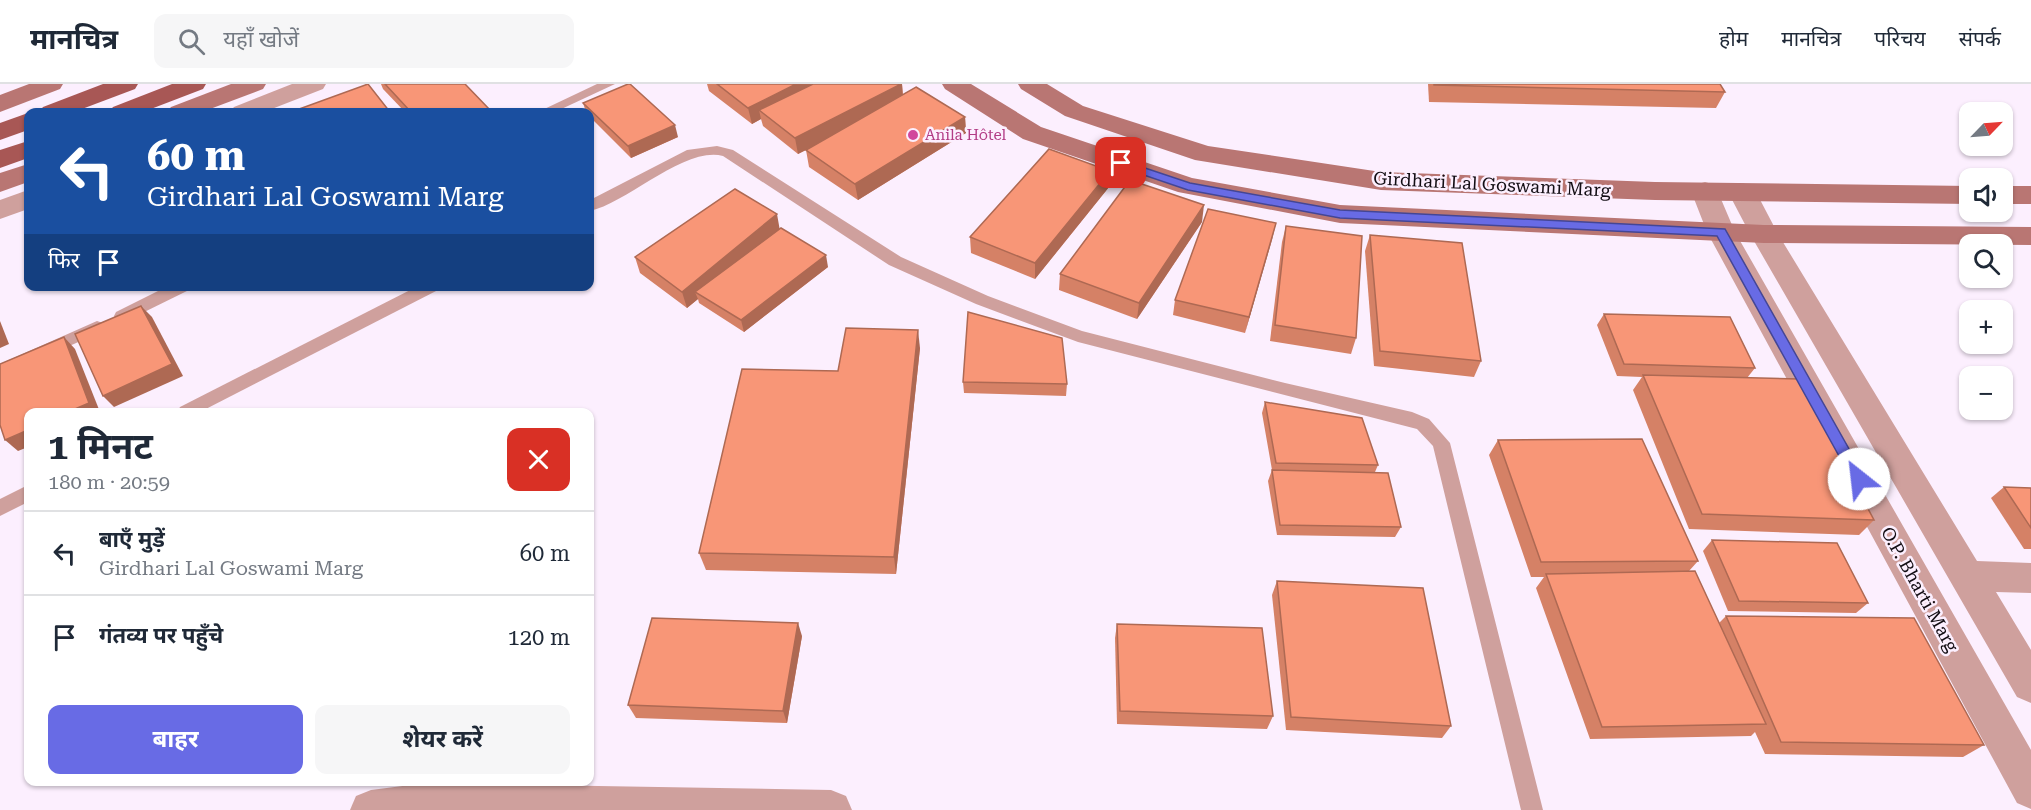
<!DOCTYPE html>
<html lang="hi">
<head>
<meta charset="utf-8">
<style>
	:root { --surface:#fff; --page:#f6f6f7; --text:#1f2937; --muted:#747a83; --line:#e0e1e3; --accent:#686be5 }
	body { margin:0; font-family:"Roboto Serif","Noto Sans Devanagari",serif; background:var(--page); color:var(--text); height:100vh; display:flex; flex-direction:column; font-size:22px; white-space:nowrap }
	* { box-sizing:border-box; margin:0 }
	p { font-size:20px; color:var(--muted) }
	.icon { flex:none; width:33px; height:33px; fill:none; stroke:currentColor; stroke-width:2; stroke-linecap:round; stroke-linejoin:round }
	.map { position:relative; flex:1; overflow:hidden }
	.drawer { position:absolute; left:24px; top:324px; width:570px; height:378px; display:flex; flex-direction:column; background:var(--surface); border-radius:12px; box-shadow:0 2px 4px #0004 }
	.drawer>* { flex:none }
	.top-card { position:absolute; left:24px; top:24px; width:570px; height:183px; border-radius:12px; box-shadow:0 2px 4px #0004; background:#1a4fa0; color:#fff; overflow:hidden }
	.needle { width:39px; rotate:65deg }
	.tools { position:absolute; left:1959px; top:18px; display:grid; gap:12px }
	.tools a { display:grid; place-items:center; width:54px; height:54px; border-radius:12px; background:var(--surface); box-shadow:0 2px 4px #0004; font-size:30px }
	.pin { position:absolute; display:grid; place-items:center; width:51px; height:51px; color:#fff; margin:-26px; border-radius:12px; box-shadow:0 3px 9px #0006 }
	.me { position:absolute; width:66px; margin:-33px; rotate:331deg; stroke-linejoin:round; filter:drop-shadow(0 0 4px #0008) }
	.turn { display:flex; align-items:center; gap:21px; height:126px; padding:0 24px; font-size:27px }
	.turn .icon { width:78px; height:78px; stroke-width:2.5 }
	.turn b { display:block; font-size:42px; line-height:51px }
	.then { display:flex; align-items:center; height:57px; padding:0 24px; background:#0003; gap:12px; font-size:22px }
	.round { display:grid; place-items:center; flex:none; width:63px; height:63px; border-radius:12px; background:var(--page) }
	.head { display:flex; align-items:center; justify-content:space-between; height:102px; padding:0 24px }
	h1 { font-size:36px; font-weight:700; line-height:45px }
	.action { display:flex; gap:12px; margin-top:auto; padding:12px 24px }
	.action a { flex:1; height:69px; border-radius:12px; background:var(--accent); color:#fff; font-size:24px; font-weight:700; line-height:69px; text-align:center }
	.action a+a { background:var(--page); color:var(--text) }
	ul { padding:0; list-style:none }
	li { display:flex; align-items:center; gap:18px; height:84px; padding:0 24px; border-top:2px solid var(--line) }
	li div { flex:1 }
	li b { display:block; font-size:22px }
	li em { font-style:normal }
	header { display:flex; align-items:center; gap:36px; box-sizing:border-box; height:84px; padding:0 30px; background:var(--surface); border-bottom:2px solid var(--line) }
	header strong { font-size:28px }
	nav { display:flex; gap:33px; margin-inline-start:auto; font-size:21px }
	.search { width:420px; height:54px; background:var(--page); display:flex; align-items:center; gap:15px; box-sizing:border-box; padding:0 21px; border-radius:12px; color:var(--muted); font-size:22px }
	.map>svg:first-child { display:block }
</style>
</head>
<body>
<header>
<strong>मानचित्र</strong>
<div class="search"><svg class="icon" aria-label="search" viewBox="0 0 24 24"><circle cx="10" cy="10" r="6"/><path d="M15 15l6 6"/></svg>यहाँ खोजें</div>
<nav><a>होम</a><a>मानचित्र</a><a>परिचय</a><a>संपर्क</a></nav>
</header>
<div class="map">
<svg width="2031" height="726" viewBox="0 0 2031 726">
	<rect width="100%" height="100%" fill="#fceffe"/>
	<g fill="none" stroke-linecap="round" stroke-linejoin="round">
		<g fill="#cfa09d" fill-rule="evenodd">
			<path d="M597 0H615L555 28H538Z"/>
			<path d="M717 62 733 66 901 173 988 212 1082 247 1285 299 1412 328 1429 335 1450 359 1543 726H1521L1433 362 1417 345 1078 258 976 220 889 181 723 72C685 62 627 119 590 127V116L687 66Z"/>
			<path d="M168 202H191L189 206 128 236H116L114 232 116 228Z"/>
			<path d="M418 202H440L438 206 200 328H177L180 323Z"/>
			<path d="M97 237 103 239 105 243 103 247 0 293V280Z"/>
			<path d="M28 401V418L0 432V415Z"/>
		</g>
		<g fill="#cfa09d" fill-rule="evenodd">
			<path d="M292 0H326L323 5 264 28H230L234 23Z"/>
			<path d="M1705 98 1715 101 1735 148 2031 666V725L2017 719 1707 148 1691 107 1695 101Z"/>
			<path d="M1742 99 1752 102 1756 108 1778 150 1977 477 2031 479V509L1996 508 2031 566V619L2017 613 1750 150 1728 108 1732 102Z"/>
			<path d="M28 106V125L0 135V116Z"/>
			<path d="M426 699 831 706 846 712 852 726H350L356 712 371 706Z"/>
		</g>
		<g fill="#b97673" fill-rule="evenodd">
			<path d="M29 0H63L60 5 0 28V11Z"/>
			<path d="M231 0H266L263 5 202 28H167L171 23Z"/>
			<path d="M942 0H971L1041 43 1192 94 1340 121 1764 141 2031 143V161L1764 159 1340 139 1178 108 1023 55 945 5Z"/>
			<path d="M1018 0H1047L1083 22 1208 62 1381 88 1655 98 1970 102V120L1655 116 1381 106 1195 76 1065 32 1021 5Z"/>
			<path d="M28 80V98L0 108V89Z"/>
			<rect x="2002" y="102" width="29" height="18"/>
		</g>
		<g fill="#a85755" fill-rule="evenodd">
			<path d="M103 0H138L135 5 74 28H39L43 23Z"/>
			<path d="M172 0H206L203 5 143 28H109L113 23Z"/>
			<path d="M28 29V46L0 56V39Z"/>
			<path d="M28 57V74L0 84V66Z"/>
		</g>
	</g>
	<g fill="#d58166">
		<path d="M381 0H465L492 28H405L383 5Z"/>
		<path d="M707 0H902L903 11 965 33 966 49 858 116 809 83 806 66 816 61 798 70 763 42 761 35 752 40 709 7Z"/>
		<path d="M1428 0H1720L1725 8 1716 24 1429 18Z"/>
		<path d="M583 19 678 53 631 74 590 33V28H586Z"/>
		<path d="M1109 103 1035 195 971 169 970 153Z"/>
		<path d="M1202 138 1137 235 1059 206 1060 190Z"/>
		<path d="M1276 139 1245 249 1173 231 1175 216Z"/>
		<path d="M1286 142 1356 254 1351 270 1270 257 1282 158Z"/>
		<path d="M780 145 828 183 744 248 699 219 698 215 687 224 640 189 635 173Z"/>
		<path d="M1370 151 1481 277 1474 293 1374 282 1365 167Z"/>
		<path d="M1604 230 1755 284 1747 294 1874 436 1859 451 1689 445 1633 306 1642 293 1617 292 1597 241Z"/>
		<path d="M920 264 896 490 706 486 699 469 838 287Z"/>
		<path d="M963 298 1067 300 1066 312 964 309Z"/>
		<path d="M1265 318 1378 381 1375 388 1401 443 1395 453 1277 451 1268 397 1272 386 1262 329Z"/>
		<path d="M1498 356 1698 477 1689 487 1719 539 1726 532 1984 661 1963 673 1765 670 1755 648 1751 652 1590 655 1536 504 1544 493H1531L1489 371Z"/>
		<path d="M2004 403 2031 404V465H2024L1991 414Z"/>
		<path d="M1712 456 1868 519 1856 529 1728 527 1703 467Z"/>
		<path d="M1277 497 1451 642 1442 654 1286 646 1272 511Z"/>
		<path d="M1117 540 1273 632 1267 645 1117 640 1115 554Z"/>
		<path d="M802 552 787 639 636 634 628 621Z"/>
	</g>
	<g fill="#ae6953">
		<path d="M796 0H831L759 26 761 35 752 40 748 24Z"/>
		<path d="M901 0H902L903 16 798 70 795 54Z"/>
		<path d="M965 33 966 49 858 116 855 100Z"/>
		<path d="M675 41 678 53 631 74 628 62Z"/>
		<path d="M1110 87 1109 103 1035 195V179Z"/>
		<path d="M1204 121 1202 138 1137 235 1139 219Z"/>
		<path d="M777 130 780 147 695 208 698 215 687 224 682 208Z"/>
		<path d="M1276 139 1272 156 1245 249 1249 233Z"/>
		<path d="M826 171 828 183 744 248 741 236Z"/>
		<path d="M141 222 152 233 183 292 114 323 103 312Z"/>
		<path d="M0 237 9 260 0 264Z"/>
		<path d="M918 246 920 264 896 490 894 473Z"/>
		<path d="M64 253 75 265 100 328H68Z"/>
		<path d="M28 346V363L18 367 5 356Z"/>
		<path d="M798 539 802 552 787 639 783 627Z"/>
	</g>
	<g fill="#f89677" stroke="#ae6953" stroke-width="1.5">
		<path d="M368 0 390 28H291Z"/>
		<path d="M385 0H465L490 26 485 28H411Z"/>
		<path d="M628 0H630L675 41 628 62 583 19Z"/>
		<path d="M717 0H796L748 24Z"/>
		<path d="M813 0H901L795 54 759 26Z"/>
		<path d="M1434 0H1720L1725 8 1434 1Z"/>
		<path d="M916 3 965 33 855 100 806 66Z"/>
		<path d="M1049 65 1110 87 1035 179 970 153Z"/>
		<path d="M1130 96 1204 121 1139 219 1060 190Z"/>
		<path d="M735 105 777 130 682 208 635 173Z"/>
		<path d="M1208 125 1276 139 1249 233 1175 216Z"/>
		<path d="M1286 142 1362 152 1356 254 1275 241Z"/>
		<path d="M781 144 826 171 741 236 695 208Z"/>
		<path d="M1370 151 1462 159 1481 277 1380 267Z"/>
		<path d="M141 222 172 280 103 312 75 250Z"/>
		<path d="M968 228 1062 254 1067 300 963 298Z"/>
		<path d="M1604 230 1730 233 1755 284 1624 280Z"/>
		<path d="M846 244 918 246 894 473 699 469 742 285 838 287Z"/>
		<path d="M64 253 89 319 68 328H28V346L5 356 0 341V280Z"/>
		<path d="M1643 291 1799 295 1874 436 1702 430Z"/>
		<path d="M1265 318 1362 334 1378 381 1276 379Z"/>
		<path d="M1642 355 1698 477 1541 478 1498 356Z"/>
		<path d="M1272 386 1388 389 1401 443 1280 441Z"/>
		<path d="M2004 403 2031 404V444Z"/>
		<path d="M1712 456 1837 459 1868 519 1739 517Z"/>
		<path d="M1695 487 1766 640 1602 643 1546 490Z"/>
		<path d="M1277 497 1423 504 1451 642 1291 633Z"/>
		<path d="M1726 532 1914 534 1984 661 1781 658Z"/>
		<path d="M652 534 798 539 783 627 628 621Z"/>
		<path d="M1117 540 1262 544 1273 632 1120 627Z"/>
	</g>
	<path fill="#686be5" stroke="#444695" stroke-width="1.5" d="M1121 76 1190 99 1340 126 1725 145 1866 395 1864 399H1854L1717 152 1340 134 1188 106 1117 82V77Z"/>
	<circle fill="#d1479c" stroke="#fceffe" stroke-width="2" cx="913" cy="51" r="6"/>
	<g text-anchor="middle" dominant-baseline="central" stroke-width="5" stroke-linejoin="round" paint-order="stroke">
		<g font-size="15" fill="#b23c85" stroke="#fceffe" text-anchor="start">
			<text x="925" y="51">Anila Hôtel</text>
		</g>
		<g font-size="18" fill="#120d13" stroke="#fceffe">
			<text transform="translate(1492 100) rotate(3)">Girdhari Lal Goswami Marg</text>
			<text transform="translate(1920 505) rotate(61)">O.P. Bharti Marg</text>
		</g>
	</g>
</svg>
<div class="tools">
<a><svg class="needle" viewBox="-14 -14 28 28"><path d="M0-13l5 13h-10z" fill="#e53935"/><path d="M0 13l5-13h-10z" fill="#747a83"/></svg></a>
<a><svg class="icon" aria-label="sound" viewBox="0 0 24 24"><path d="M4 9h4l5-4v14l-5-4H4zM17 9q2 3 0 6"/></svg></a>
<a><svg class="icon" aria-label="search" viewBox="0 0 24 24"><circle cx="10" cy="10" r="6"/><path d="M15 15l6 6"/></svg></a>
<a>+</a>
<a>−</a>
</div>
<div class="pin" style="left:1121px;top:79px;background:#d93025"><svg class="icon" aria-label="arrive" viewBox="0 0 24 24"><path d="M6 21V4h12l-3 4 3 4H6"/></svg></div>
<svg class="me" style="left:1859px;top:395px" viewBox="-20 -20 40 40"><circle r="19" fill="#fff"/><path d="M0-13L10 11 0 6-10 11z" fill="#686be5"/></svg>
<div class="top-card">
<div class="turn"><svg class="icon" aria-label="left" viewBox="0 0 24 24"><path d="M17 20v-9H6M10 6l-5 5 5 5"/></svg><div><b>60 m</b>Girdhari Lal Goswami Marg</div></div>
<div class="then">फिर<svg class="icon" aria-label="arrive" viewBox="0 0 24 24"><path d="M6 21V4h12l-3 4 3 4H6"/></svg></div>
</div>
<section class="drawer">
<div class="head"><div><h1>1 मिनट</h1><p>180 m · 20:59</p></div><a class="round" style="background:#d93025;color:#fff"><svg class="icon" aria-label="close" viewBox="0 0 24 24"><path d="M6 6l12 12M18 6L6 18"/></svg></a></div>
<ul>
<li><svg class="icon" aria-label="left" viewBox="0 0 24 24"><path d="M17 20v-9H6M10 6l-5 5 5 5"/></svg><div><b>बाएँ मुड़ें</b><p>Girdhari Lal Goswami Marg</p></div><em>60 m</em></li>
<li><svg class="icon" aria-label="arrive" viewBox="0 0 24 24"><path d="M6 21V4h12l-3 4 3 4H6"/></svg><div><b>गंतव्य पर पहुँचे</b></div><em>120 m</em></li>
</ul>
<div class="action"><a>बाहर</a><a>शेयर करें</a></div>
</section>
</div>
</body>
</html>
